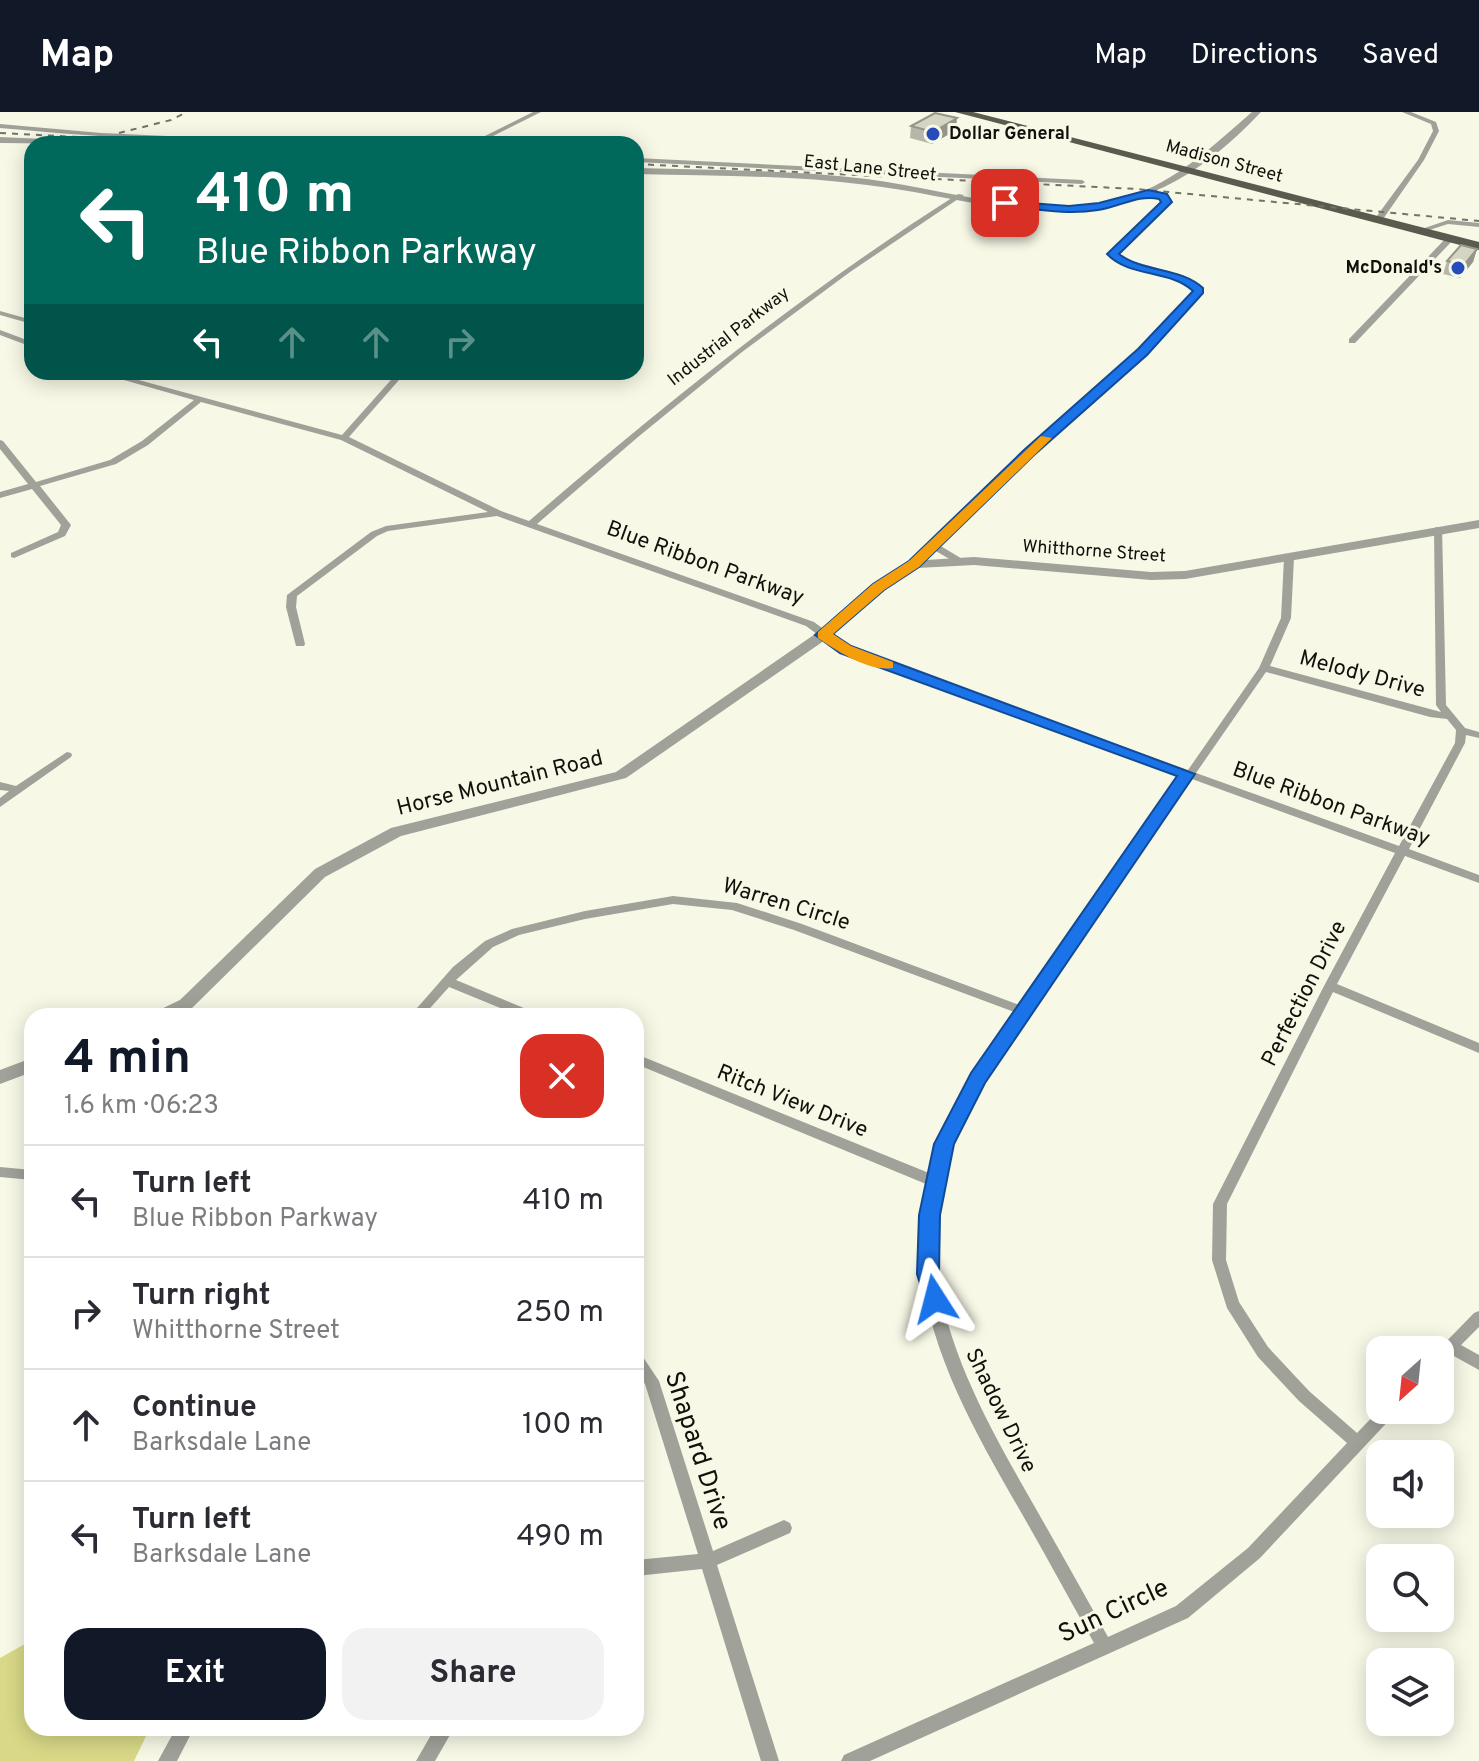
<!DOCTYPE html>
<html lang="en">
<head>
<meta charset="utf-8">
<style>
	:root { --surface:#fff; --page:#f2f2f3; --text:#2b2b33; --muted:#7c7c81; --line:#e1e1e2; --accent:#111827 }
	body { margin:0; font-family:Overpass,sans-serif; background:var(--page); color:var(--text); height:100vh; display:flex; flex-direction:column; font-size:30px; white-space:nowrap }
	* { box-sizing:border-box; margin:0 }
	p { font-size:26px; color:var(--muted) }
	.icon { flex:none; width:44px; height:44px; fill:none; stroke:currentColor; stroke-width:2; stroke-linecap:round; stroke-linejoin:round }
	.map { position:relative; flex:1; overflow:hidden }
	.sheet { position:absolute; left:24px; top:896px; width:620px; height:728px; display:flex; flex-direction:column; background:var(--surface); border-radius:24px; box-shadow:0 4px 20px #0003 }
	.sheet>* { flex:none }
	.banner { position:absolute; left:24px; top:24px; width:620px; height:244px; border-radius:24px; box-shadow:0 4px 20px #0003; background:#00695c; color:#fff; overflow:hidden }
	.needle { width:52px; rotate:207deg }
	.controls { position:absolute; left:1366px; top:1224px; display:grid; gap:16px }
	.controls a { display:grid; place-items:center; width:88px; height:88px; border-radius:16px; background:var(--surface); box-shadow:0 4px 20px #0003; font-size:40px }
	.pin { position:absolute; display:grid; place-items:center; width:68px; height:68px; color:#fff; margin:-34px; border-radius:16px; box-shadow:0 4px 12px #0006 }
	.me { position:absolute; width:88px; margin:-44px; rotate:351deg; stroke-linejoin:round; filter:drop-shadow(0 0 6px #0008) }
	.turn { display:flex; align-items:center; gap:28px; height:168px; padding:0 40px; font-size:36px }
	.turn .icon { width:104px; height:104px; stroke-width:2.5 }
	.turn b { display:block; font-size:56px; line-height:68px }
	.lanes { display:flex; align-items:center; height:76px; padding:0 40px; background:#0003; justify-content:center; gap:40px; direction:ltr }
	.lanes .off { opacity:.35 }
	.round { display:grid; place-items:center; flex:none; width:84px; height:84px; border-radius:24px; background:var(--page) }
	.headline { display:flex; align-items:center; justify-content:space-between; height:136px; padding:0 40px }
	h1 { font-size:48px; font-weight:700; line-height:60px; color:var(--accent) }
	.button { display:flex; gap:16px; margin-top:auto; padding:16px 40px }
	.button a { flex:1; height:92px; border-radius:24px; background:var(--accent); color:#fff; font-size:32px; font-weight:700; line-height:92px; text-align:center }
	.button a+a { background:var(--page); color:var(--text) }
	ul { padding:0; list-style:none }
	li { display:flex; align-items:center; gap:24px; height:112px; padding:0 40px; border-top:2px solid var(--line) }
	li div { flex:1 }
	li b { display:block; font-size:30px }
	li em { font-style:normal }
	header { display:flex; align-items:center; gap:48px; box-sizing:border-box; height:112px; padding:0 40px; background:var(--accent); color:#fff }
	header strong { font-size:38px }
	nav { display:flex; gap:44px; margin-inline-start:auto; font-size:28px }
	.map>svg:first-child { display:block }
</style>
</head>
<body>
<header>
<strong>Map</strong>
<nav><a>Map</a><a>Directions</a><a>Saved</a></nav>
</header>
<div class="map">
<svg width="1479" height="1649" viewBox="0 0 1479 1649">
	<rect width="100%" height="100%" fill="#f8f8e7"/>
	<path fill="#d8d887" d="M32 1528V1616H150L134 1649H0V1546Z"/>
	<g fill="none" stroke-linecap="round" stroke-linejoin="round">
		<g fill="#a0a199" fill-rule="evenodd">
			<path d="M533 0H541L477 32H469Z"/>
			<path d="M1402 0H1411L1436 10 1439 19 1424 48 1381 110H1378L1374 108 1418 48 1433 19 1431 12Z"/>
			<path d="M0 12 101 21 298 30 301 32C201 32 100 25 0 16Z"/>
			<path d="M636 46 1082 68 1085 70 1082 72 636 50Z"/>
			<path d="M1148 79 1165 84 1170 90 1120 138 1118 145 1185 164 1194 170 1203 179 1111 275 1031 343 939 433 964 448V452H958L934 438 917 454H911V450L1025 339 1105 271 1195 179C1172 156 1136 162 1110 146L1113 135 1162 90 1160 86 1146 82V80Z"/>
			<path d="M958 82 964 83 850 160 742 240 638 325 537 412 814 510 849 536 1188 658 1259 556 1281 506 1284 446 1289 443 1294 446 1291 506 1270 554 1441 600 1436 593 1434 417 1436 415H1442L1446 593 1465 616 1479 620V626L1466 623 1465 631 1409 737 1479 763V771L1405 744 1337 872 1479 931V941L1333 880 1227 1092 1226 1148 1239 1190 1268 1235 1309 1279 1357 1321 1380 1297 1397 1298 1394 1303 1260 1446 1188 1506 870 1649H841L844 1643 1094 1531C1071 1490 1049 1449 1026 1409 981 1330 928 1243 921 1151 920 1124 923 1098 926 1072L636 952V942L929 1061C946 1002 982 951 1017 901L794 818 732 798 673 792 585 807 519 823 493 835 456 868 536 901 538 904H520L449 875 423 904H410L453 855 485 829 512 817 585 799 673 784 737 791 802 812 1022 894 1183 664 841 540 806 514 497 404 388 419 377 424 297 484 296 495 305 532 304 534H296L286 495 287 483 371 420 386 414 488 400 341 328 201 290 148 333 116 352 40 374 71 413 65 424 14 446 11 445V441L58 420 61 413 32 377 0 386V380L28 372 0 337V328L3 329 36 370 110 348 142 329 194 288 96 260H109L342 323 398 260H406L349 325 501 399 529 409C666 291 805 179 958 82ZM1266 560 1430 605 1447 607 1456 618 1455 631 1399 734 1196 661ZM1192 667 1395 741 1324 874 1213 1092 1212 1148 1227 1196 1258 1245 1299 1289 1347 1331 1248 1436 1176 1494 1108 1525C1084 1482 1060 1439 1036 1397 979 1297 913 1184 941 1065 949 1031 967 1000 983 970Z"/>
			<path d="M1448 108 1479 111V115L1448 112 1420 121 1416 119Z"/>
			<path d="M1447 125 1454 127 1355 231H1349V227Z"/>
			<path d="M0 199 32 208V212L0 203Z"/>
			<path d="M0 218 32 230V235L0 223Z"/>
			<path d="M67 640 71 641 72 643 71 645 0 695V686L9 679 0 678V670L16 674Z"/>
			<path d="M0 1055 32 1058V1068L0 1065Z"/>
			<path d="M1479 1199V1215L1461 1233 1479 1243V1258L1452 1243 1445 1251 1440 1252V1238H1438L1474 1201Z"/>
			<path d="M636 1241 641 1242 659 1269 713 1439 784 1408 790 1411 792 1416 790 1421 717 1453 779 1649H761L702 1457 636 1464V1448L698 1442 645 1272 636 1259Z"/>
			<path d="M176 1616H194L177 1649H158Z"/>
			<path d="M435 1616H454L435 1649H416Z"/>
		</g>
		<g fill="#a0a199" fill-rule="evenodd">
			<path d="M1252 0H1261C1184 82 1111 110 999 95 955 89 912 78 867 73 791 63 713 64 636 62V56C713 58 791 58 867 67 952 78 1042 111 1127 85 1176 70 1214 33 1252 0Z"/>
			<path d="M0 25 88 29 92 32 0 31Z"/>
			<path d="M1479 408V416L1185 467 1151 468 974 453 917 456 883 478 828 526 626 666 401 724 325 765 192 896 176 904H153L155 900 180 888 315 757 391 716 616 660 818 520 873 472 910 449 974 445 1151 460 1185 459Z"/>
			<path d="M32 946V960L0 972V958Z"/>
		</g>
		<path fill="#5a5b4e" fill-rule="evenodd" d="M955 0H973L1479 130V138Z"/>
		<g stroke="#737369" stroke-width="2" stroke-dasharray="6 6" stroke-linecap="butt">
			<path d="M0 21 214 32"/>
			<path d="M119 21 171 8 187 0"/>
			<path d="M636 52 1136 77 1479 109"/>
		</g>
	</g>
	<g fill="#b7b7a9">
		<path d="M911 14 956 18 932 32 910 26Z"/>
		<path d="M1477 137 1473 150 1460 166 1443 162 1447 149Z"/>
	</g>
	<g fill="#959589">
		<path d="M957 6 956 18 932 32 933 20Z"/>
		<path d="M1477 137 1473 150 1460 166 1464 153Z"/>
	</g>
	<g fill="#d5d5c4" stroke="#959589" stroke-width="2">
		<path d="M935 1 957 6 933 20 911 14Z"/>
		<path d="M1461 133 1477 137 1464 153 1447 149Z"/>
	</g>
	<path fill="#1a73e8" stroke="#114b97" stroke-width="2" d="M1148 78 1167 82 1172 90 1119 142C1144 161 1180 155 1203 176V181L1147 243 1033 344 919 455 884 478 833 522 851 534 1195 662 985 971 954 1032 940 1103 939 1162 946 1187 942 1193H927L917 1162 919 1103 934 1032 971 961 1177 664 840 541 815 523 873 472 909 449 1024 338 1138 237 1193 179C1169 157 1130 166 1107 142L1161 90 1159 87C1139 82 1119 95 1098 98 1067 103 1036 97 1005 94L1001 89 1069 94 1099 91Z"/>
	<path fill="#f59e0b" d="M1041 324 1052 326 919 455 884 478 833 522 851 534 893 550V556C869 560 837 539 818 526V520L873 472 909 449Z"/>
	<g fill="#254cba" stroke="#f8f8e7" stroke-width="3">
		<circle cx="933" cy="22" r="8"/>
		<circle cx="1458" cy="156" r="8"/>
	</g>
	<g text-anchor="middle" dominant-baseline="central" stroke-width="6" stroke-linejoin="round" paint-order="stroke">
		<g font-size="18" font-weight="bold" fill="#11110b" stroke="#f8f8e7" text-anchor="start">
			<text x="949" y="22">Dollar General</text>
			<text x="1442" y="156" text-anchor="end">McDonald's</text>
		</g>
		<g font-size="18" fill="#11110b" stroke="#f8f8e7">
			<text transform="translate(1224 50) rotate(15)">Madison Street</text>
			<text transform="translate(870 57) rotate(6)">East Lane Street</text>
			<text transform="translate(729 225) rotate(-38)">Industrial Parkway</text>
			<text transform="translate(1094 440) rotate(4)">Whitthorne Street</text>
		</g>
		<g font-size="22" fill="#11110b" stroke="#f8f8e7">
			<text transform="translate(705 452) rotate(20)">Blue Ribbon Parkway</text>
			<text transform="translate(1362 563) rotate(15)">Melody Drive</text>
			<text transform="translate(500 672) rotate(-14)">Horse Mountain Road</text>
			<text transform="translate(1331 693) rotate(20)">Blue Ribbon Parkway</text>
			<text transform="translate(786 793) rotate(17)">Warren Circle</text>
			<text transform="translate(1305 882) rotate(-63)">Perfection Drive</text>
			<text transform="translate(792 990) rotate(22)">Ritch View Drive</text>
			<text transform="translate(1000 1299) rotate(64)">Shadow Drive</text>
		</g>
		<g font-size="26" fill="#11110b" stroke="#f8f8e7">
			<text transform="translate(697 1339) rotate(72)">Shapard Drive</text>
			<text transform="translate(1114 1500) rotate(-25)">Sun Circle</text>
		</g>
	</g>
</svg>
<div class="controls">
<a><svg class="needle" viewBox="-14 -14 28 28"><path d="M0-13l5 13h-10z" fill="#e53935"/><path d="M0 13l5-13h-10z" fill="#7c7c81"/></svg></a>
<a><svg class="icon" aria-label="sound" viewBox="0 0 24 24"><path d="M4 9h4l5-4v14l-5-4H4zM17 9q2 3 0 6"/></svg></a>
<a><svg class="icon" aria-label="search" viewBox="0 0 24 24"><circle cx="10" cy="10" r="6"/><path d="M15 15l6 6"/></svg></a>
<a><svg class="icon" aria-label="layers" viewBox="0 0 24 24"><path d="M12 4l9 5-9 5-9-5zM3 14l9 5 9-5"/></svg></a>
</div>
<div class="pin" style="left:1005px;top:91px;background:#d93025"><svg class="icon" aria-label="arrive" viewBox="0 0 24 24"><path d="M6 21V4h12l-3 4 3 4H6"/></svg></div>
<svg class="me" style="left:935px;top:1187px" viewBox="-20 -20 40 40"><path d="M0-17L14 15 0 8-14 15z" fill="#1a73e8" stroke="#fff" stroke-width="4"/></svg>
<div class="banner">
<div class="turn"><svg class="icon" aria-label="left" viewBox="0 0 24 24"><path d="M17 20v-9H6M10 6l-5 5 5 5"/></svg><div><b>410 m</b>Blue Ribbon Parkway</div></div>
<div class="lanes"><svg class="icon" aria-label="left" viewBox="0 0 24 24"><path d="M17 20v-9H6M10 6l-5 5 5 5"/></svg><svg class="icon off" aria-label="ahead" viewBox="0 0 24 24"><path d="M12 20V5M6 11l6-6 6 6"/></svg><svg class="icon off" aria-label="ahead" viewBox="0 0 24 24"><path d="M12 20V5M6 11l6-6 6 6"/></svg><svg class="icon off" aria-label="right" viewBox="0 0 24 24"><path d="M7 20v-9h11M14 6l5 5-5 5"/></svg></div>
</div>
<section class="sheet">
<div class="headline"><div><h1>4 min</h1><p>1.6 km · 06:23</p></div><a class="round" style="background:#d93025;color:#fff"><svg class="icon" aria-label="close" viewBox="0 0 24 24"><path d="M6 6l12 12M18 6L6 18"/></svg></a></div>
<ul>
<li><svg class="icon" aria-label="left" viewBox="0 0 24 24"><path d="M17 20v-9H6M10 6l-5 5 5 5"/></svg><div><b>Turn left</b><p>Blue Ribbon Parkway</p></div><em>410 m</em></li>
<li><svg class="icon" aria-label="right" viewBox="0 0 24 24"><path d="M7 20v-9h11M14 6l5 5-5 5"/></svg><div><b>Turn right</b><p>Whitthorne Street</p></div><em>250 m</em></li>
<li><svg class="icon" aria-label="ahead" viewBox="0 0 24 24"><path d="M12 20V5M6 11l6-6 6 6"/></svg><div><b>Continue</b><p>Barksdale Lane</p></div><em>100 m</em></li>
<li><svg class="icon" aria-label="left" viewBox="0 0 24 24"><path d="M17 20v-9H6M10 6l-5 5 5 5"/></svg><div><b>Turn left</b><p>Barksdale Lane</p></div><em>490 m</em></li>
</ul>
<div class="button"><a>Exit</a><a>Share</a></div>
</section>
</div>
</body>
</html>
